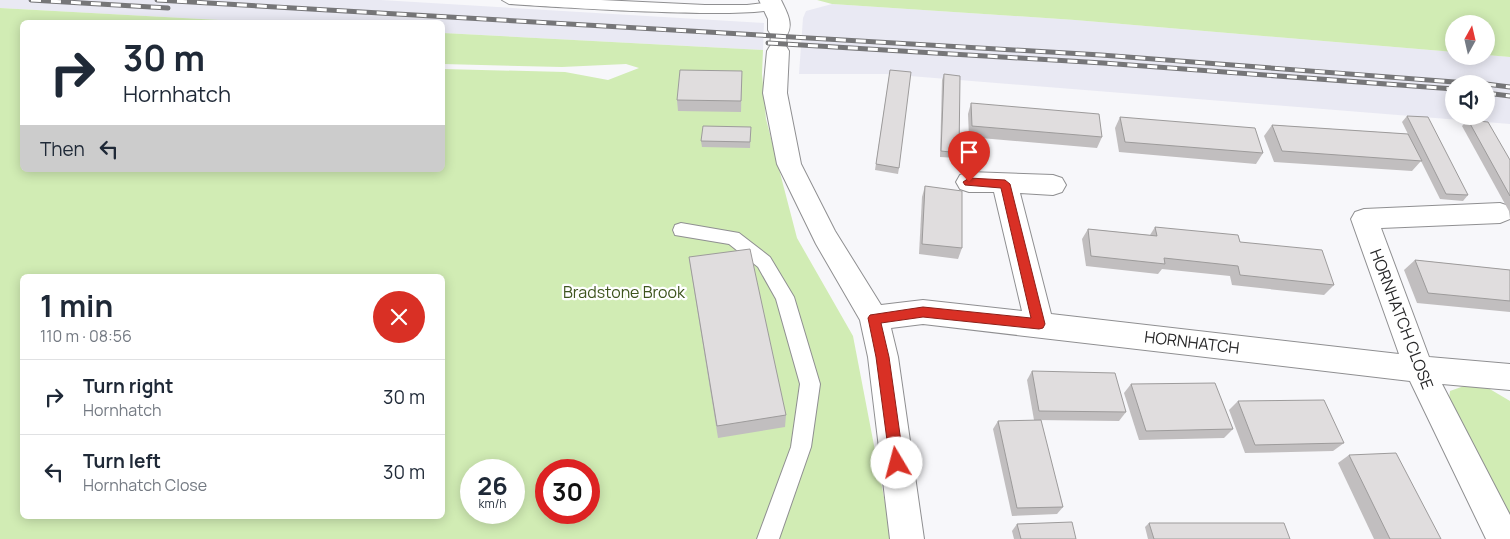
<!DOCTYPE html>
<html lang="en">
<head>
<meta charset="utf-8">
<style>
	:root { --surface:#fff; --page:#f6f6f7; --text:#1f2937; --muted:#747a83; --line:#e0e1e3 }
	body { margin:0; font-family:Manrope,sans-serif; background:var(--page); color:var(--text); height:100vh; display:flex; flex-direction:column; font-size:19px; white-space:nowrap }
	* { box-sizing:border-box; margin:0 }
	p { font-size:16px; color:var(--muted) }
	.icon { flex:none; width:28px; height:28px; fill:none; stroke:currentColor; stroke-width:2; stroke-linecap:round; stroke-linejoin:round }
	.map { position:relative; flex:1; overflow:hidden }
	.details { position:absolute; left:20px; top:274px; width:425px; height:245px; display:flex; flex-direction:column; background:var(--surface); border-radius:8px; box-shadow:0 2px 12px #0003 }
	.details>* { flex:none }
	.hud { position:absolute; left:20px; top:20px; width:425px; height:152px; border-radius:8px; box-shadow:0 2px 12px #0003; background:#fff; color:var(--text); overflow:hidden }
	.needle { width:32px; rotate:8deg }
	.tools { position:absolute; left:1445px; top:15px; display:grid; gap:10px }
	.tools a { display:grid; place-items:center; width:50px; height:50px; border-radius:50%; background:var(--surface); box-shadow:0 2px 12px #0003; font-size:25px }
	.speed { position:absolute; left:460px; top:459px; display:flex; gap:10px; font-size:25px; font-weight:700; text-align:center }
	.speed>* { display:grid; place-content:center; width:65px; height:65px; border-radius:50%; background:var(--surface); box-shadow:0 2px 12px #0003; line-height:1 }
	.speed small { font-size:12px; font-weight:400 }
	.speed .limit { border:8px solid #d22; background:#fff; color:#111 }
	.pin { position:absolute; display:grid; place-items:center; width:42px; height:42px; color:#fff; margin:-51px -21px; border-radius:50% 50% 50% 0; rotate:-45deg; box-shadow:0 0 5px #0007 }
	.pin .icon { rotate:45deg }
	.me { position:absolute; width:55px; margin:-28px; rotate:352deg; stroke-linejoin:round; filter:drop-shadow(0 0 4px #0008) }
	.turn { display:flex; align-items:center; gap:18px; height:105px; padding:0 20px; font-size:22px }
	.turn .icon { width:65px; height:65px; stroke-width:2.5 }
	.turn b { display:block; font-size:35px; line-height:42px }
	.then { display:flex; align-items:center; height:48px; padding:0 20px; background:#0003; gap:10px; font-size:19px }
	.round { display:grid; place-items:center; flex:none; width:52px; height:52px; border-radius:26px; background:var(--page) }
	.head { display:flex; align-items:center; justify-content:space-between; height:85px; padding:0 20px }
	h1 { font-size:30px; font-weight:700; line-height:38px }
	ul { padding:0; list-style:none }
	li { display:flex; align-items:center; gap:15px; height:75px; padding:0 20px; border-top:1px solid var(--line) }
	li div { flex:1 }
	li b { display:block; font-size:19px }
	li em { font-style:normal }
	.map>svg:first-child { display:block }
</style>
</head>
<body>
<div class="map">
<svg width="1510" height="539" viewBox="0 0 1510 539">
	<rect width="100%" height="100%" fill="#f7f7fa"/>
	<g fill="#e9e9f3" fill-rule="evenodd">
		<path d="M0 0H381L764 23 763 50 443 33 442 22H257L0 8Z"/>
		<path d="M832 4 1075 20 1454 52V56H1486V55L1510 57V124L885 74H799L803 18 806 11ZM1454 84H1486V116H1454Z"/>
	</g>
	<g fill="#d1ecb4" fill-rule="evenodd">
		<path d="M817 0H1510V57L1486 55V24H1454V52L1075 20 832 4Z"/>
		<path d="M0 8 257 22H22V170H442L443 69 565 72 608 80 639 68 626 64 562 67 443 64V33L763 50 762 74 766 119 797 238 853 336 892 539H0ZM22 276H442V516H22ZM471 470H514V512H471ZM546 470H589V512H546Z"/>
		<path d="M1464 386 1488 388 1510 401V521L1448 407 1450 391Z"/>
	</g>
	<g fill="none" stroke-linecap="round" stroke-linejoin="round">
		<defs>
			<g id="lane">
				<path d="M502 0H601L705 5H747L774 2 781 6C769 22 542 6 509 4Z"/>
				<path d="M779 26 784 27C788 33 787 48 783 54H773C769 48 770 33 774 27Z"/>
				<path d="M681 223 739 233 770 257 794 297 820 384 811 447 779 539H757L791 447 800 384 776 299 758 267 729 244 675 235 673 230 675 225Z"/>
			</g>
			<g id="street">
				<path d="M759 0H781C786 11 794 23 787 35L779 37 771 35 768 30V19Z"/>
				<path d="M778 44 786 46 789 51 787 93 801 164 835 231 881 305 923 300 1022 311 994 192H969L960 189 956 182 960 175 969 172 1053 175 1062 178 1066 185 1062 192 1053 195 1020 193 1051 314 1399 354 1351 219 1355 212 1364 209 1500 203 1509 206 1510 219 1500 223 1381 228 1429 357 1510 364V390L1442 384 1510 515V539H1486L1410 381 923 324 891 328 898 357 924 539H890L868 357 860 320 816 244 777 164 763 93 767 51 770 46Z"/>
			</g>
		</defs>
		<use href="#lane" stroke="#8f8f91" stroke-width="2"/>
		<use href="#street" stroke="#8f8f91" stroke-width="2"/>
		<use href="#lane" fill="#fff" fill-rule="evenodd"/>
		<use href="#street" fill="#fff" fill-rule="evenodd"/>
		<defs>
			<g id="rail">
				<path d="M31 0 168 8"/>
				<path d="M157 0 1101 55 1481 84"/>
				<path d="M768 43 1103 63 1454 89"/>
				<path d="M1486 84 1510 87"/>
				<path d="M1486 93 1510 96"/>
			</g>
		</defs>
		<use href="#rail" stroke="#767678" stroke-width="5"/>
		<use href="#rail" stroke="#fff" stroke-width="3" stroke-dasharray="10" stroke-linecap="butt"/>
	</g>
	<g fill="#c1bebf">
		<path d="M890 70 899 168 898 174 875 170Z"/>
		<path d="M742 71 741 112 678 111 677 100Z"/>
		<path d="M944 74 959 153 957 158 940 157 942 80Z"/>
		<path d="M971 103 1102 137 1097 148 969 137 968 114Z"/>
		<path d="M1407 116 1468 195 1463 201 1440 199 1421 161 1412 171 1274 162 1264 136 1272 125 1408 134 1402 122Z"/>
		<path d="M1120 117 1263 153 1256 164 1119 152 1115 128Z"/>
		<path d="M1468 120 1510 160V213L1462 126Z"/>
		<path d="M751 127 750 148 702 147 701 141Z"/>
		<path d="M925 186 962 248 958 259 919 254 922 197Z"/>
		<path d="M1155 227 1240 242 1334 285 1324 295 1232 285 1230 276 1162 269 1158 274 1086 266 1082 239 1088 229 1150 235Z"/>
		<path d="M689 257 786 415 785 427 718 438 691 271Z"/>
		<path d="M1415 260 1510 270V312L1417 303 1404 270Z"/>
		<path d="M1032 371 1126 412 1119 421 1034 420 1027 380Z"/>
		<path d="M1131 384 1233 429 1224 438 1139 440 1124 393Z"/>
		<path d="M1238 401 1344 443 1333 451 1245 453 1229 410Z"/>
		<path d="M998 421 1063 507 1057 514 1012 516 993 429Z"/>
		<path d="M1349 455 1441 539H1374L1338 463Z"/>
		<path d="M1149 523 1290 539H1148L1145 527Z"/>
		<path d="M1017 524 1076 539H1014L1012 531Z"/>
	</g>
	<g fill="#e0ddde" stroke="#9d9b9b">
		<path d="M680 70 742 71 741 101 677 100Z"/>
		<path d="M890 70 911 72 899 168 876 164Z"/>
		<path d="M944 74 960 76 959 153 941 151Z"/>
		<path d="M971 103 1099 114 1102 137 972 126Z"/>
		<path d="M1407 116 1428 117 1468 195 1446 194Z"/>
		<path d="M1120 117 1255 128 1263 153 1125 142Z"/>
		<path d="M1468 120 1488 122 1510 160V196Z"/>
		<path d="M1272 125 1408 134 1422 161 1282 151Z"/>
		<path d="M703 126 751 127 750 142 701 141Z"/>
		<path d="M925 186 962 191V248L922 244Z"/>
		<path d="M1155 227 1238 235 1240 242 1322 250 1334 285 1240 275 1238 266 1164 258 1165 264 1091 256 1088 229 1157 236Z"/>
		<path d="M750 249 786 415 717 426 689 257Z"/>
		<path d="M1415 260 1510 270V301L1428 293Z"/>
		<path d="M1032 371 1115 373 1126 412 1039 411Z"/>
		<path d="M1215 383 1233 429 1146 431 1131 384Z"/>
		<path d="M1324 400 1344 443 1255 445 1238 401Z"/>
		<path d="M1041 420 1063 507 1017 508 998 421Z"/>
		<path d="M1396 453 1441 539H1390L1349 455Z"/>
		<path d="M1072 522 1076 539H1021L1017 524Z"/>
		<path d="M1149 523H1284L1290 539H1154Z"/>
	</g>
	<path fill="#d93025" stroke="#8d1f18" d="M969 178 1005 180 1010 184 1045 324 1043 328 1039 329 923 317 881 323 889 357 904 463 902 467 897 469 892 467 890 463 876 357 868 318 870 315 923 307 1031 318 1001 188 965 185 963 182Z"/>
	<g text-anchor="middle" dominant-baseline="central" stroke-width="4.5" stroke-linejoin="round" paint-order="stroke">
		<g font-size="16" fill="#3e551e" stroke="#fff">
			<text x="624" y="292">Bradstone Brook</text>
		</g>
		<g font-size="16" fill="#272728" stroke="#fff">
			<text transform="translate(1402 319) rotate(69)">HORNHATCH CLOSE</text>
			<text transform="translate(1192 342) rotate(7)">HORNHATCH</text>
		</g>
	</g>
</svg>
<div class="tools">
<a><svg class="needle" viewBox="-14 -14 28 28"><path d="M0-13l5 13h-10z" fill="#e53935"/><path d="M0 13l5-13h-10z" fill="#747a83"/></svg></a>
<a><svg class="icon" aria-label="sound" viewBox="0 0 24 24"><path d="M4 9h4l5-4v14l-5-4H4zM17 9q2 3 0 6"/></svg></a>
</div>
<div class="speed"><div>26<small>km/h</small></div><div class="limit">30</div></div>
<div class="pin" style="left:969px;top:182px;background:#d93025"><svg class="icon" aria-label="arrive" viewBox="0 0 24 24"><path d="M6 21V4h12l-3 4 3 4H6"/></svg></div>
<svg class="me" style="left:897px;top:463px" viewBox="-20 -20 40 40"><circle r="19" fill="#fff"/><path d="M0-13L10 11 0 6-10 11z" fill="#d93025"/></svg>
<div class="hud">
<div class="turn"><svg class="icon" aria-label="right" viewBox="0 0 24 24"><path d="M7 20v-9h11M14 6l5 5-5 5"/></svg><div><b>30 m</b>Hornhatch</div></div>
<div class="then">Then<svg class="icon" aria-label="left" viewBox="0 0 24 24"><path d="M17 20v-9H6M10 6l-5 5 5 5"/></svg></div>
</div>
<section class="details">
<div class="head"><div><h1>1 min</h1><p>110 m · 08:56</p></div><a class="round" style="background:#d93025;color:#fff"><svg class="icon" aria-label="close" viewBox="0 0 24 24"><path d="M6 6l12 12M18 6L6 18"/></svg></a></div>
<ul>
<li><svg class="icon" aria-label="right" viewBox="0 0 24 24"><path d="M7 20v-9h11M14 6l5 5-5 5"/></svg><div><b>Turn right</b><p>Hornhatch</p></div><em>30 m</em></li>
<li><svg class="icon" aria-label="left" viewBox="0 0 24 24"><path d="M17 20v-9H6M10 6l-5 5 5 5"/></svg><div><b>Turn left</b><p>Hornhatch Close</p></div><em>30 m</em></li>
</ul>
</section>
</div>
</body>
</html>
